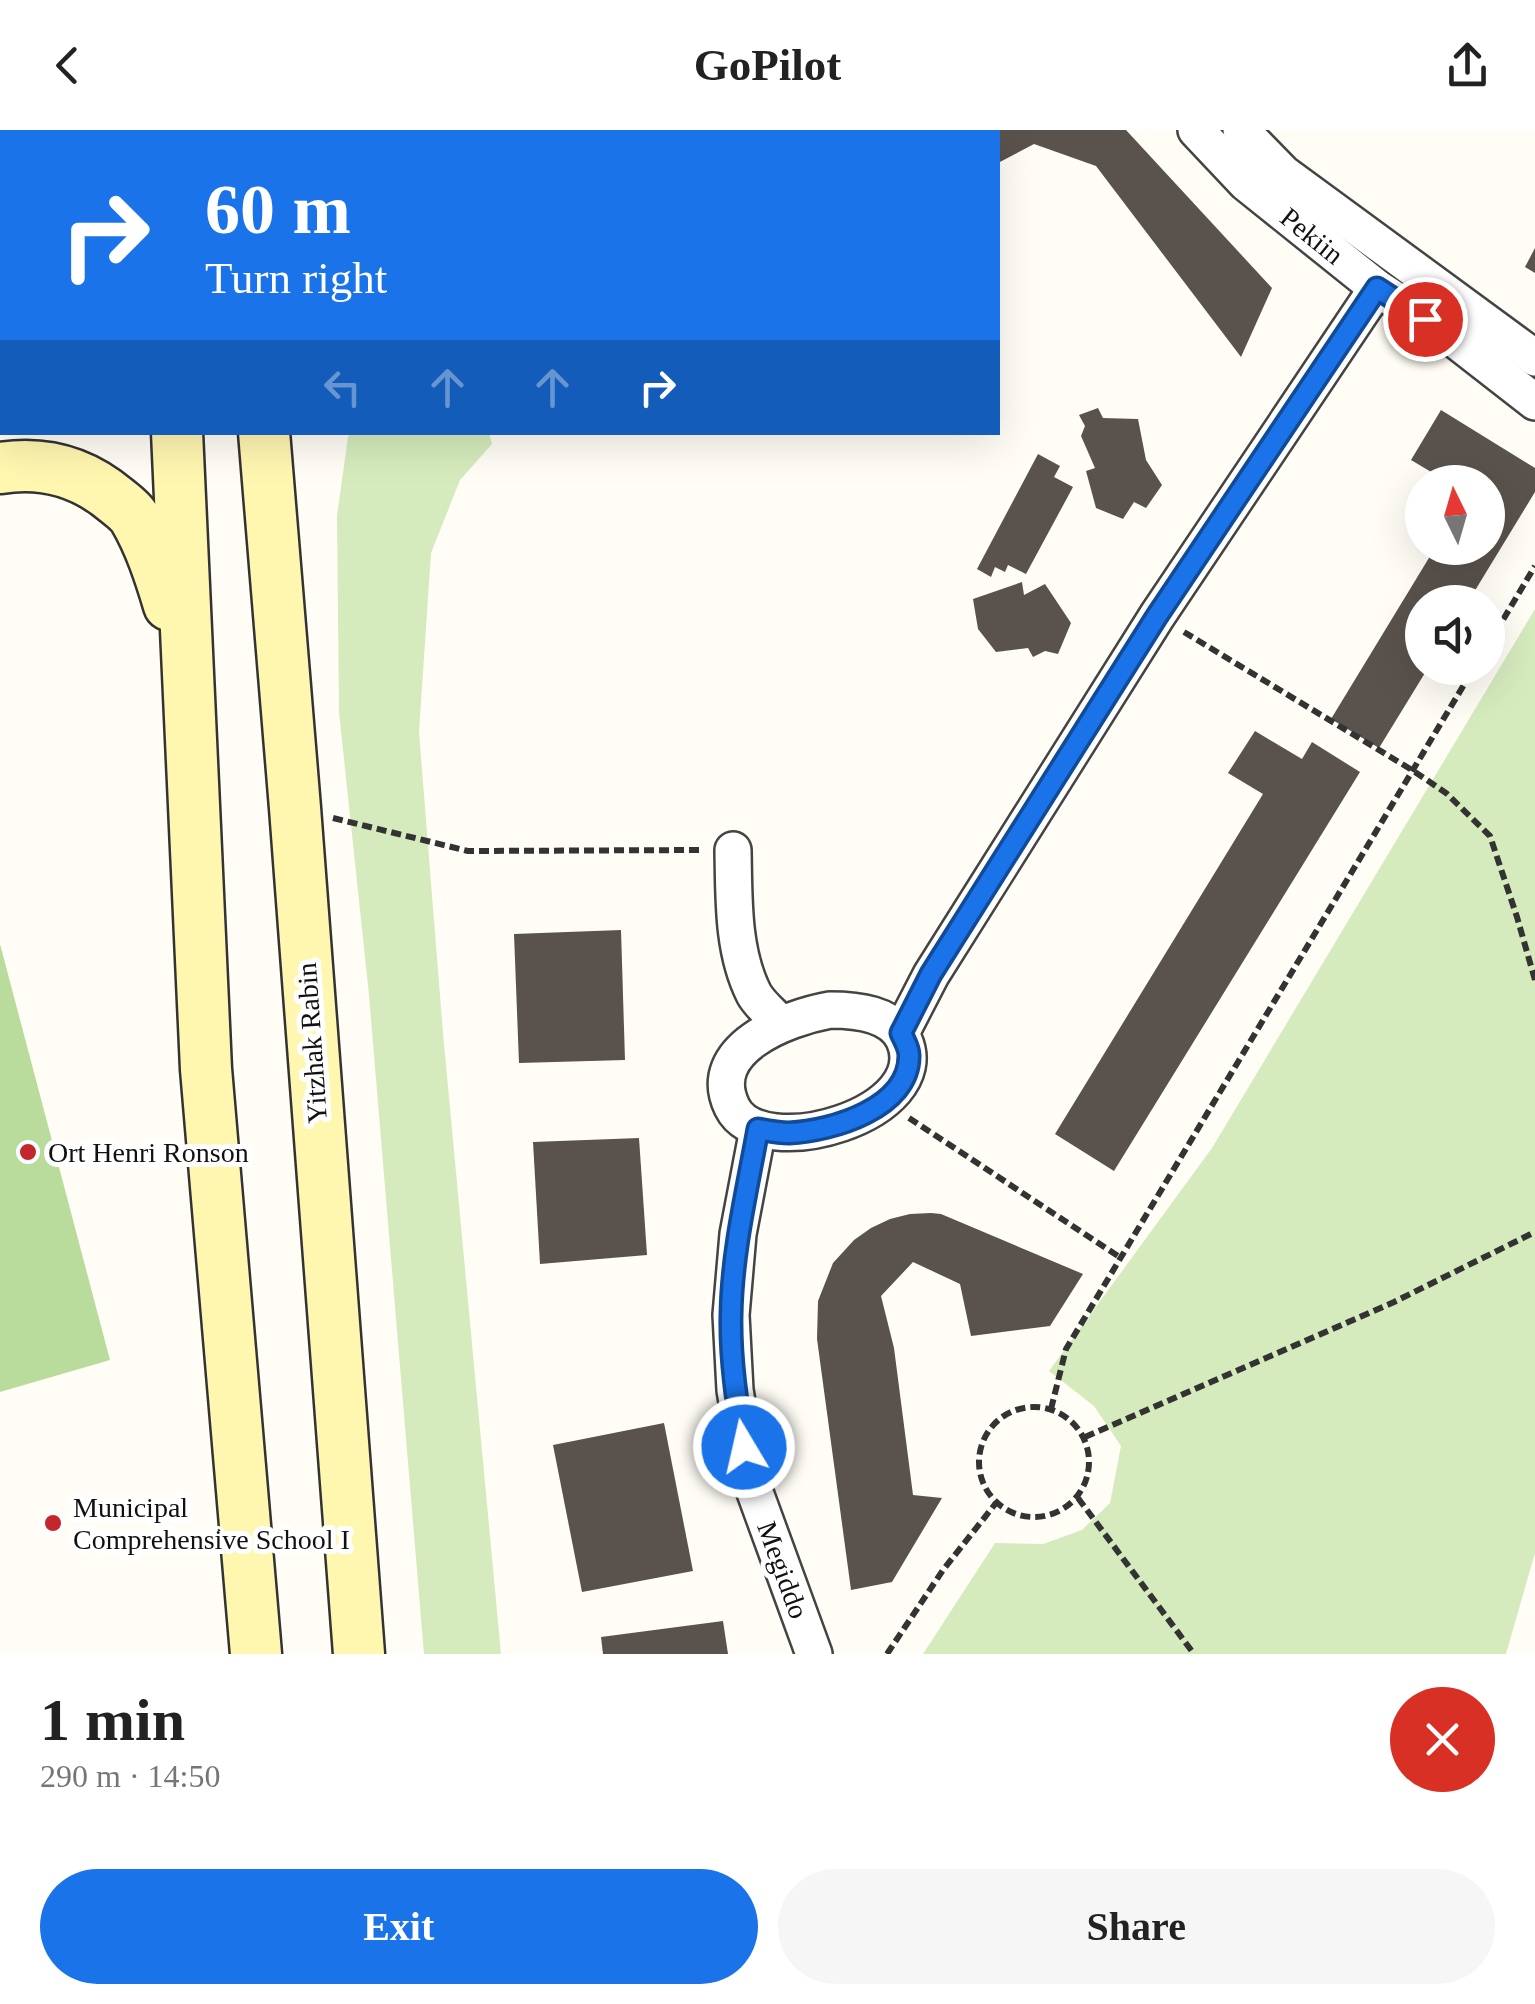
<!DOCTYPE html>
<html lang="en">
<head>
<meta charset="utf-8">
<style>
	:root { --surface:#fff; --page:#f6f6f6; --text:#222; --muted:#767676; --accent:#1a73e8 }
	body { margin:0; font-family:"Times New Roman",serif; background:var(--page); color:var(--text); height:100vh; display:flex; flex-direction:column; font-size:38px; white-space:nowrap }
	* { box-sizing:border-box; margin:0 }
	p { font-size:32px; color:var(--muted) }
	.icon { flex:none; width:55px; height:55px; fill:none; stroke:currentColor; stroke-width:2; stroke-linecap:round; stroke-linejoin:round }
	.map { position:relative; height:1524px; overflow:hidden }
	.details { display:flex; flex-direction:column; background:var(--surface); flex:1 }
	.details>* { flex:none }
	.top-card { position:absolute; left:0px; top:0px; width:1000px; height:305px; box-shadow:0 10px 40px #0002; background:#1a73e8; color:#fff; overflow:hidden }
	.needle { width:65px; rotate:355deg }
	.buttons { position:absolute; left:1405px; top:335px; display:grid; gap:20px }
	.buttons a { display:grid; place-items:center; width:100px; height:100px; border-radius:50%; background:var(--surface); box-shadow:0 10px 40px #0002; font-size:50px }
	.pin { position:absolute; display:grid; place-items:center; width:85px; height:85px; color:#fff; margin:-42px; border:5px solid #fff; border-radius:50%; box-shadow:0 2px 10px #0007 }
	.me { position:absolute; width:110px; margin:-55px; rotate:351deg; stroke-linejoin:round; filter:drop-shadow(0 0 8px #0008) }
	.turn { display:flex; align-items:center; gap:35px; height:210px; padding:0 40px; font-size:45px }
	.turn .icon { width:130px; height:130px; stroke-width:2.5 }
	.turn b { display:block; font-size:70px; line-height:85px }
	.lanes { display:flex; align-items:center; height:95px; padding:0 40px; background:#0003; justify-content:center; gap:50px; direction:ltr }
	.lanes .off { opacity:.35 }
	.round { display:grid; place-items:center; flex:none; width:105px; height:105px; border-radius:52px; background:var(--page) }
	.headline { display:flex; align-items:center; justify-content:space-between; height:170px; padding:0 40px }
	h1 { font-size:60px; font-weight:600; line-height:75px }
	.button { display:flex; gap:20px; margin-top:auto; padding:20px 40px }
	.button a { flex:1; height:115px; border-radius:60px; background:var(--accent); color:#fff; font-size:40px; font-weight:600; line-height:115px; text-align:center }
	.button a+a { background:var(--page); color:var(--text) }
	header { display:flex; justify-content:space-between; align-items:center; height:130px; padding:0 40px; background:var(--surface); font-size:45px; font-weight:600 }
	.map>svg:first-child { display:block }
</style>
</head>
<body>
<header><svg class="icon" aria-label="back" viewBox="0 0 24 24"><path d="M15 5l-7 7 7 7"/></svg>GoPilot<svg class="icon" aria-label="share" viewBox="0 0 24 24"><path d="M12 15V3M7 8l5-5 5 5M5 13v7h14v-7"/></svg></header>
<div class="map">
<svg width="1535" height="1524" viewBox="0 0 1535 1524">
	<rect width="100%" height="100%" fill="#fffdf5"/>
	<g fill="#d5ebbd">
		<path d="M351 302 489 303 492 314 460 350 431 423 419 602 443 903 501 1524H424L369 865 339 582 337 386 348 307Z"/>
		<path d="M1535 479V1423L1506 1524H923L995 1413 1043 1414 1082 1400 1110 1373 1121 1316 1094 1276 1049 1241 1212 1018Z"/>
	</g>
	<path fill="#b9dc9c" d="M0 814 110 1230 0 1262Z"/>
	<g fill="#5a524d">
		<path d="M998 0H1126L1272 158 1241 227 1096 36 1034 14 998 33Z"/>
		<path d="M1535 118V143L1525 137Z"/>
		<path d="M1098 278 1103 288 1138 289 1146 330 1162 355 1146 378 1134 372 1123 389 1096 378 1086 341 1095 338 1081 306 1085 296 1079 285Z"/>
		<path d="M1441 280 1535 338V362L1468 472H1422V538H1428L1379 618 1331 589 1435 418H1488V352H1448L1411 330Z"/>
		<path d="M1038 324 1060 336 1054 347 1073 357 1026 444 1008 435 1005 442 995 437 991 447 977 439Z"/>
		<path d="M1022 452 1024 465 1045 454 1071 493 1058 524 1045 521 1033 527 1028 518 996 522 978 499 973 469Z"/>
		<path d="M1255 601 1302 629 1312 612 1360 642 1114 1041 1055 1004 1263 664 1228 643Z"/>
		<path d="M621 800 625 930 519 933 514 804Z"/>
		<path d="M639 1008 647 1125 540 1134 533 1012Z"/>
		<path d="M931 1083 941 1084 1083 1144 1050 1196 971 1206 960 1154 913 1132 881 1166 894 1218 913 1365 942 1368 892 1452 851 1460 817 1209 818 1171 833 1133 854 1110 871 1098 890 1089 910 1084Z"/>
		<path d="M664 1293 693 1441 582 1462 553 1315Z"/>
		<path d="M723 1491 728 1524H603L601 1507Z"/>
	</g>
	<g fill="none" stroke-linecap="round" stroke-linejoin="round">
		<defs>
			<g id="street">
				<path d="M1196 0 1246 53 1377 158 1449 205 1535 272"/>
				<path d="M1241 0 1283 43 1535 228"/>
				<path d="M733 720C734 767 732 821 754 864 760 875 773 885 781 894"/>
				<path d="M830 880C856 880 892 883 904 910 937 984 760 1036 732 977 704 919 786 888 830 880Z"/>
				<path d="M901 903 931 845 1157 486 1377 158"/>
				<path d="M758 999 738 1104 731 1185 735 1260 749 1346 814 1524"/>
			</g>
			<g id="secondary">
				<path d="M154 0V2"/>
				<path d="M264 0 265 2"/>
				<path d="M644 2 649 0"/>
				<path d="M745 2 751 0"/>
				<path d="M0 232 2 230"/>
				<path d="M177 302 206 939 256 1524"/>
				<path d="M264 302 295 678 359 1524"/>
				<path d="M0 338C44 331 83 342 117 371 123 376 129 380 134 387 150 414 160 445 169 475"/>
			</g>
		</defs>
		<use href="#street" stroke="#444" stroke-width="40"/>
		<use href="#secondary" stroke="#333" stroke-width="55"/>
		<g stroke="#333" stroke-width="6" stroke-dasharray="10 5" stroke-linecap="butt">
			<path d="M1184 502 1412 640 1446 663 1490 706 1517 787 1535 850"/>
			<path d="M1488 515 1535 436"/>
			<path d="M333 688 468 721 701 720"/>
			<path d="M909 988 1121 1128"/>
			<circle cx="1034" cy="1332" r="55"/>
			<path d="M1051 1279 1066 1219 1474 538"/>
			<path d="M1085 1307 1394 1172 1535 1102"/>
			<path d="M1078 1368 1194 1524"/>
			<path d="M887 1524 943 1440 996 1373"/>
		</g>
		<use href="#street" stroke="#fff" stroke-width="35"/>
		<use href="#secondary" stroke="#fff6b0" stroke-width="50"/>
	</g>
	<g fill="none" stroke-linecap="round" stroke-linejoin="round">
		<defs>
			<path id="route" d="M744 1317C737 1274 730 1229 731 1185 732 1122 747 1060 758 999 768 1001 779 1003 789 1003 832 1001 910 978 909 925 909 918 904 910 901 903L931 844 1157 486 1377 158 1425 189"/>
		</defs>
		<use href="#route" stroke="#114b97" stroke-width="25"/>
		<use href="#route" stroke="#1a73e8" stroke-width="18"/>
	</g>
	<g fill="#c4262e" stroke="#fff" stroke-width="4">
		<circle cx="28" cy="1022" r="10"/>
		<circle cx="53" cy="1393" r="10"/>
	</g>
	<g text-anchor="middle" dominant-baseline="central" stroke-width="10" stroke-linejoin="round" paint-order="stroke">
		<g font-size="28" fill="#111" stroke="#fff">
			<text transform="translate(1312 106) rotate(39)">Pekiin</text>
			<text transform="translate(312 913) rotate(-94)">Yitzhak Rabin</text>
			<text transform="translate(783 1440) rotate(70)">Megiddo</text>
		</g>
		<g font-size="28" fill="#111" stroke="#fff" text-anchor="start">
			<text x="48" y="1022">Ort Henri Ronson</text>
			<text x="73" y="1377">Municipal<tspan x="73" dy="32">Comprehensive School I</tspan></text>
		</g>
	</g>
</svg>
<div class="buttons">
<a><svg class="needle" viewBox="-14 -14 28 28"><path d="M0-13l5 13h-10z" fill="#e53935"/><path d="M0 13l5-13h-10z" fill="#767676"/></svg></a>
<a><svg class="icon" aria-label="sound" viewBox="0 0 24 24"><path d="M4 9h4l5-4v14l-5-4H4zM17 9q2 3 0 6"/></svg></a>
</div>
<div class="pin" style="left:1425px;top:189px;background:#d93025"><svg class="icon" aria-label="arrive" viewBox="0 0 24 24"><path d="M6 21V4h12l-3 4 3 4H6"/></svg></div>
<svg class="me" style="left:744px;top:1317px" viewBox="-20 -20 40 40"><circle r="17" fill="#1a73e8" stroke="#fff" stroke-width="3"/><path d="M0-11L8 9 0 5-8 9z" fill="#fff"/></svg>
<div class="top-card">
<div class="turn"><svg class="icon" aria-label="right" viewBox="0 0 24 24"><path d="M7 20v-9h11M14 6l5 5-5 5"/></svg><div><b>60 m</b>Turn right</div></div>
<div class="lanes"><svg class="icon off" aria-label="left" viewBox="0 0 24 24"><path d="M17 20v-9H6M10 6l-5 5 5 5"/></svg><svg class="icon off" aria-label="ahead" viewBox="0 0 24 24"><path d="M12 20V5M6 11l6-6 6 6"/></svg><svg class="icon off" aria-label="ahead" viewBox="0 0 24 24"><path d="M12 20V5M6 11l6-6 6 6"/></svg><svg class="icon" aria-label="right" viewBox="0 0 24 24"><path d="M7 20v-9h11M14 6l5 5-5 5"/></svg></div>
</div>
</div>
<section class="details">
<div class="headline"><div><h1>1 min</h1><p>290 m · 14:50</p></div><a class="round" style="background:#d93025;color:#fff"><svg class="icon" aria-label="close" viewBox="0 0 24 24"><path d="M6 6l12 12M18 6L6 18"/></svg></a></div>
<div class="button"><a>Exit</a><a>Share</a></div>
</section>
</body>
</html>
